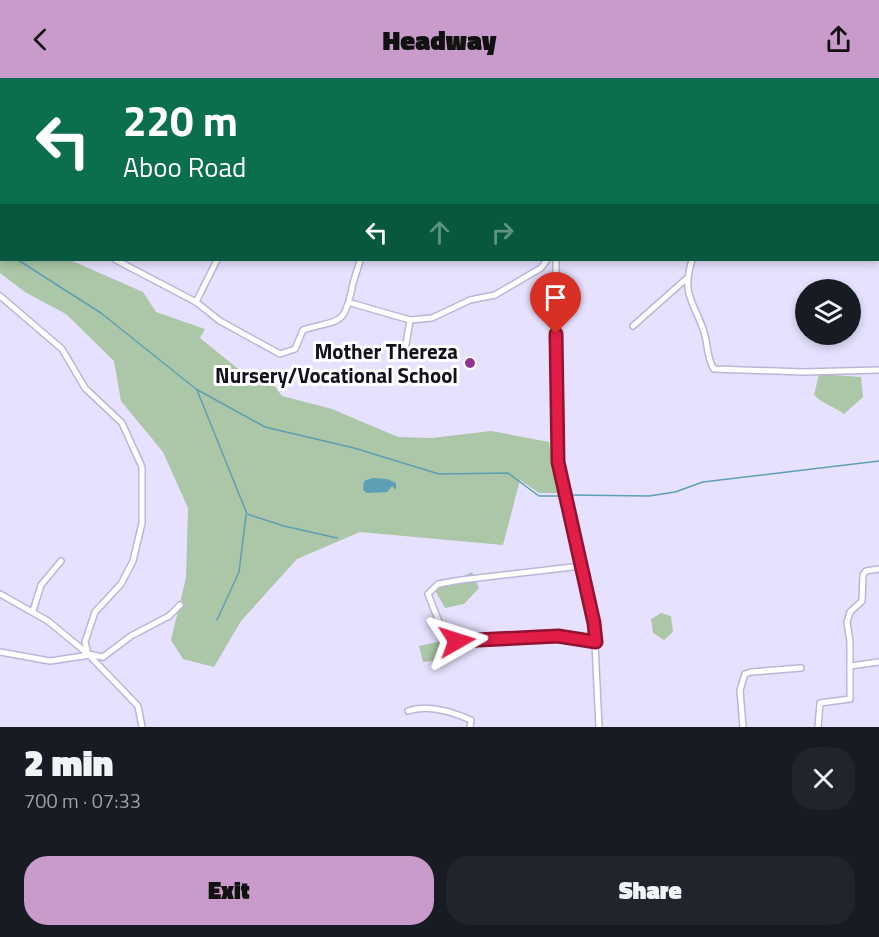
<!DOCTYPE html>
<html lang="en">
<head>
<meta charset="utf-8">
<style>
	:root { --surface:#171b24; --page:#20242c; --text:#f1f3f6; --muted:#9ea1a6; --accent:#c89bca }
	body { margin:0; font-family:"Titillium Web",sans-serif; background:var(--page); color:var(--text); height:100vh; display:flex; flex-direction:column; font-size:22px; white-space:nowrap }
	* { box-sizing:border-box; margin:0 }
	p { font-size:20px; color:var(--muted) }
	.icon { flex:none; width:33px; height:33px; fill:none; stroke:currentColor; stroke-width:2; stroke-linecap:round; stroke-linejoin:round }
	.map { position:relative; height:649px; overflow:hidden }
	.side { display:flex; flex-direction:column; background:var(--surface); flex:1 }
	.side>* { flex:none }
	.guide { position:absolute; left:0px; top:0px; width:879px; height:183px; box-shadow:0 3px 9px #0003; background:#0b6e4f; color:#fff; overflow:hidden }
	.fabs { position:absolute; left:795px; top:201px; display:grid; gap:12px }
	.fabs a { display:grid; place-items:center; width:66px; height:66px; border-radius:50%; background:var(--surface); box-shadow:0 3px 9px #0003; font-size:30px }
	.pin { position:absolute; display:grid; place-items:center; width:51px; height:51px; color:#fff; margin:-62px -26px; border-radius:50% 50% 50% 0; rotate:-45deg; box-shadow:0 0 6px #0007 }
	.pin .icon { rotate:45deg }
	.me { position:absolute; width:66px; margin:-33px; rotate:84deg; stroke-linejoin:round; filter:drop-shadow(0 0 4px #0008) }
	.turn { display:flex; align-items:center; gap:21px; height:126px; padding:0 24px; font-size:27px }
	.turn .icon { width:78px; height:78px; stroke-width:2.5 }
	.turn b { display:block; font-size:42px; line-height:51px }
	.lanes { display:flex; align-items:center; height:57px; padding:0 24px; background:#0003; justify-content:center; gap:30px; direction:ltr }
	.lanes .off { opacity:.35 }
	.round { display:grid; place-items:center; flex:none; width:63px; height:63px; border-radius:24px; background:var(--page) }
	.head { display:flex; align-items:center; justify-content:space-between; height:102px; padding:0 24px }
	h1 { font-size:36px; font-weight:800; line-height:45px }
	.cta { display:flex; gap:12px; margin-top:auto; padding:12px 24px }
	.cta a { flex:1; height:69px; border-radius:24px; background:var(--accent); color:#111; font-size:24px; font-weight:800; line-height:69px; text-align:center }
	.cta a+a { background:var(--page); color:var(--text) }
	header { display:flex; justify-content:space-between; align-items:center; height:78px; padding:0 24px; background:var(--accent); color:#111; font-size:27px; font-weight:800 }
	.map>svg:first-child { display:block }
</style>
</head>
<body>
<header><svg class="icon" aria-label="back" viewBox="0 0 24 24"><path d="M15 5l-7 7 7 7"/></svg>Headway<svg class="icon" aria-label="share" viewBox="0 0 24 24"><path d="M12 15V3M7 8l5-5 5 5M5 13v7h14v-7"/></svg></header>
<div class="map">
<svg width="879" height="649" viewBox="0 0 879 649">
	<rect width="100%" height="100%" fill="#e5e1fe"/>
	<g fill="#abc7a7">
		<path d="M0 138 2 182H70L143 214 156 234 205 251 200 260 242 294 262 291 282 318 332 331 398 359 432 360 491 353 549 364 559 415H539L520 402 503 467 360 454 297 481 241 543 214 589 183 581 171 562 186 500 188 430 163 374 121 323 114 283 66 236 25 214 0 195Z"/>
		<path d="M819 296 861 299 863 319 844 336C833 328 823 326 814 317Z"/>
		<path d="M472 494 479 510 464 526 445 530 435 512Z"/>
		<path d="M661 535 671 538 673 554 664 562 653 555 651 541Z"/>
		<path d="M447 562 452 573 441 582 423 584 419 568Z"/>
	</g>
	<path fill="#5d9fb4" d="M373 400 387 401 396 405V412L392 408 387 414 367 415 363 412 364 403Z"/>
	<g fill="none" stroke-linecap="round" stroke-linejoin="round">
		<g stroke="#5d9fb4" stroke-width="1.5">
			<path d="M18 182 101 235 196 311 265 349 354 370 439 396 508 395 539 418H558"/>
			<path d="M197 312 247 436 284 448 337 460"/>
			<path d="M569 417 649 418 675 414 703 404 879 383"/>
			<path d="M217 542 239 494 246 437"/>
		</g>
		<defs>
			<g id="street">
				<path d="M103 0V2"/>
				<path d="M511 0V2"/>
				<path d="M642 0V2"/>
				<path d="M746 0V2"/>
				<path d="M370 2V0"/>
				<path d="M435 2V0"/>
				<path d="M540 2V0"/>
				<path d="M800 2V0"/>
				<path d="M0 166 2 164"/>
				<path d="M116 182 196 224"/>
				<path d="M217 182 196 224 220 243 280 276 295 271 303 252C339 241 344 249 352 210 354 200 358 191 360 182"/>
				<path d="M556 182 557 371 594 545 599 649"/>
				<path d="M692 182C681 218 694 223 704 254 708 266 707 282 714 291L803 294 879 292"/>
				<path d="M0 218 62 271 85 310 122 345 142 389V445L133 483 121 506 95 534 85 564 88 576 138 628 142 649"/>
				<path d="M351 225 410 242 432 240 470 222 495 217 541 190 547 182"/>
				<path d="M633 248 686 201"/>
				<path d="M406 266 410 242"/>
				<path d="M581 488 461 502 438 506 428 516 443 554 452 564 558 558 596 564"/>
				<path d="M0 516 48 543 88 576 103 579"/>
				<path d="M33 533 41 507 61 483"/>
				<path d="M0 574 50 583 90 577"/>
				<path d="M103 579 131 558 169 538 180 527"/>
				<path d="M850 588 879 584"/>
				<path d="M408 633C427 626 453 634 471 642L470 649"/>
				<path d="M743 649 740 612 745 596 751 594 801 590"/>
				<path d="M818 649 820 625 850 621V564L847 544 850 534 862 523 863 497 866 493 879 491"/>
			</g>
			<g id="secondary">
				<path d="M569 0 579 2"/>
				<path d="M878 12H879"/>
			</g>
		</defs>
		<use href="#street" stroke="#bbb6d9" stroke-width="8"/>
		<use href="#secondary" stroke="#bbb6d9" stroke-width="10"/>
		<use href="#street" stroke="#fff" stroke-width="5"/>
		<use href="#secondary" stroke="#e0d7f7" stroke-width="8"/>
	</g>
	<g fill="none" stroke-linecap="round" stroke-linejoin="round">
		<defs>
			<path id="route" d="M457 563 558 558 596 564 594 545 558 384 556 256"/>
		</defs>
		<use href="#route" stroke="#92132f" stroke-width="15"/>
		<use href="#route" stroke="#e11d48" stroke-width="10"/>
	</g>
	<circle fill="#953095" stroke="#fff" stroke-width="2" cx="470" cy="285" r="6"/>
	<g text-anchor="middle" dominant-baseline="central" stroke-width="6" stroke-linejoin="round" paint-order="stroke">
		<g font-size="21" font-weight="bold" fill="#13111d" stroke="#fff" text-anchor="end">
			<text x="458" y="273">Mother Thereza<tspan x="458" dy="24">Nursery/Vocational School</tspan></text>
		</g>
	</g>
</svg>
<div class="fabs">
<a><svg class="icon" aria-label="layers" viewBox="0 0 24 24"><path d="M12 4l9 5-9 5-9-5zM3 14l9 5 9-5"/></svg></a>
</div>
<div class="pin" style="left:556px;top:256px;background:#d93025"><svg class="icon" aria-label="arrive" viewBox="0 0 24 24"><path d="M6 21V4h12l-3 4 3 4H6"/></svg></div>
<svg class="me" style="left:457px;top:563px" viewBox="-20 -20 40 40"><path d="M0-17L14 15 0 8-14 15z" fill="#e11d48" stroke="#fff" stroke-width="4"/></svg>
<div class="guide">
<div class="turn"><svg class="icon" aria-label="left" viewBox="0 0 24 24"><path d="M17 20v-9H6M10 6l-5 5 5 5"/></svg><div><b>220 m</b>Aboo Road</div></div>
<div class="lanes"><svg class="icon" aria-label="left" viewBox="0 0 24 24"><path d="M17 20v-9H6M10 6l-5 5 5 5"/></svg><svg class="icon off" aria-label="ahead" viewBox="0 0 24 24"><path d="M12 20V5M6 11l6-6 6 6"/></svg><svg class="icon off" aria-label="right" viewBox="0 0 24 24"><path d="M7 20v-9h11M14 6l5 5-5 5"/></svg></div>
</div>
</div>
<section class="side">
<div class="head"><div><h1>2 min</h1><p>700 m · 07:33</p></div><a class="round"><svg class="icon" aria-label="close" viewBox="0 0 24 24"><path d="M6 6l12 12M18 6L6 18"/></svg></a></div>
<div class="cta"><a>Exit</a><a>Share</a></div>
</section>
</body>
</html>
